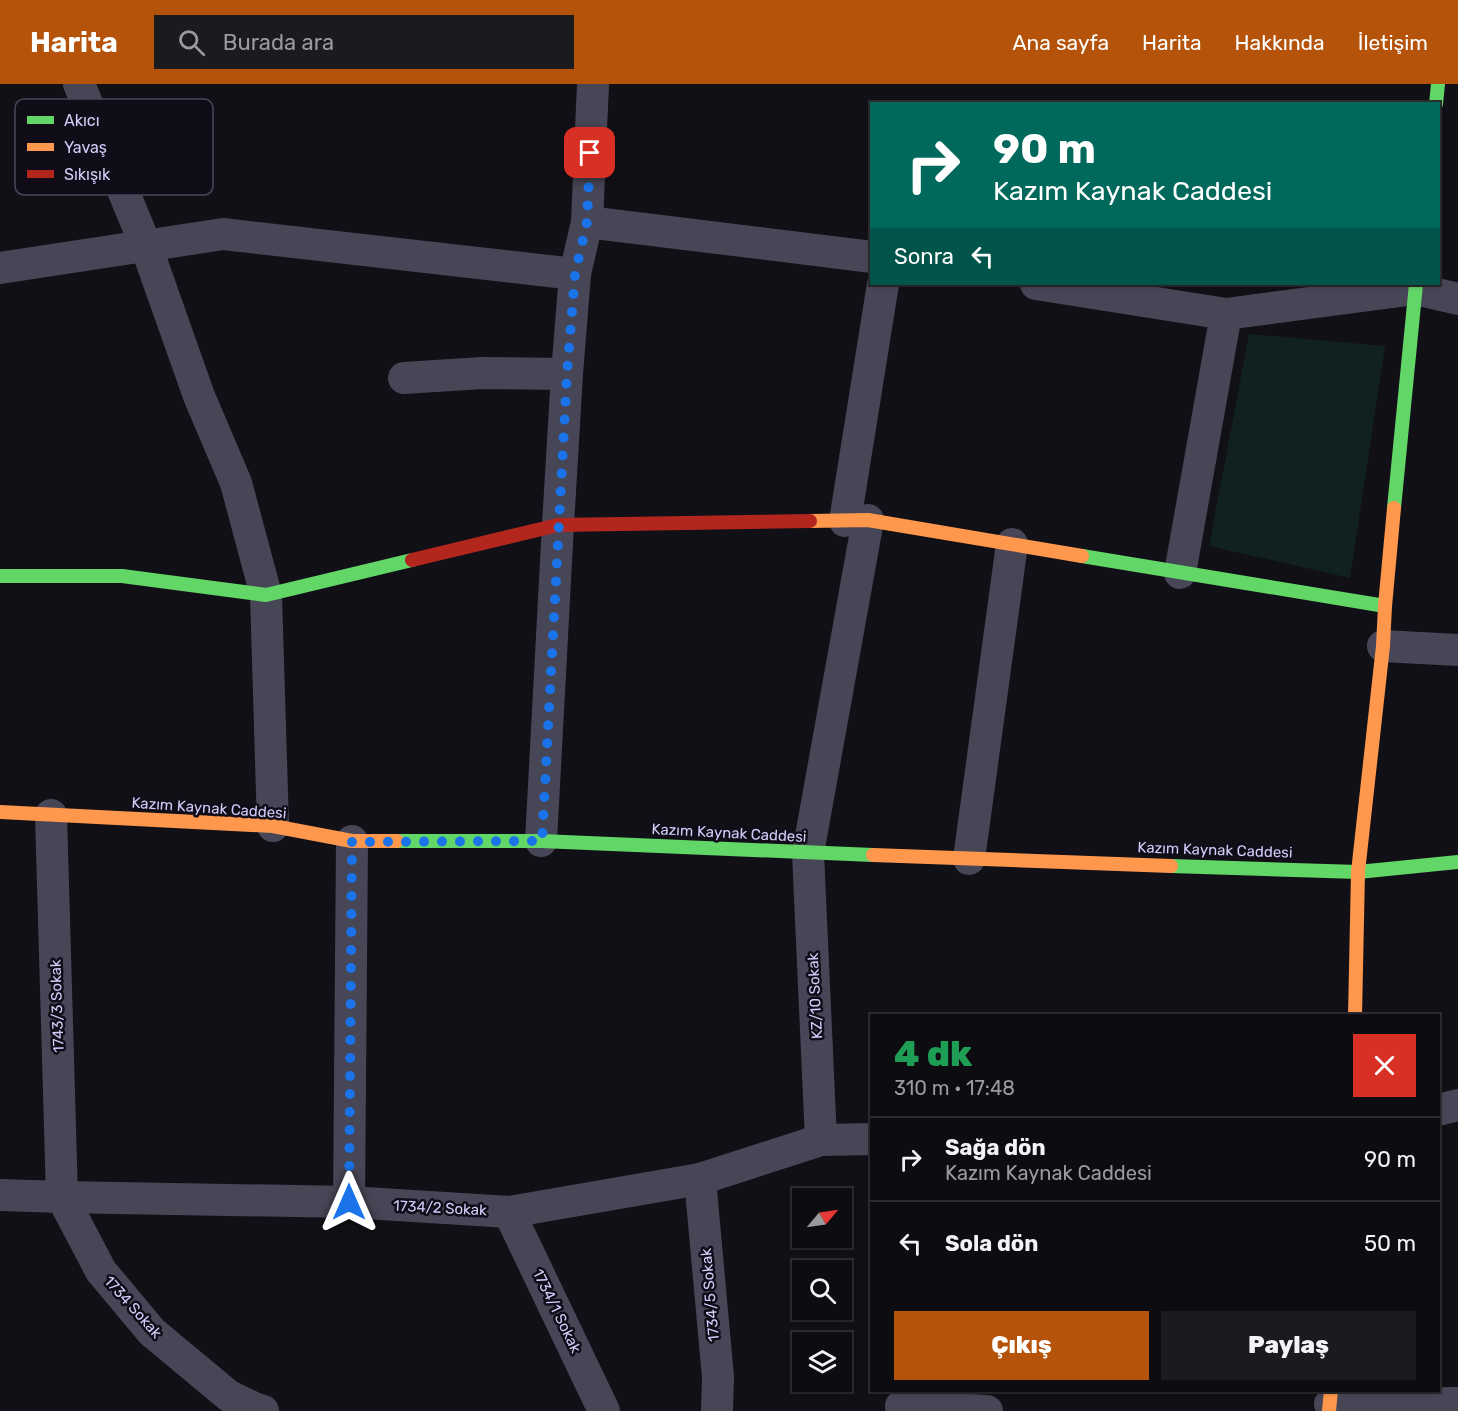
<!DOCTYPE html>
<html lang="tr">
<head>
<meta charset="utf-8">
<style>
	:root { --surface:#0d0c10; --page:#1b1a1e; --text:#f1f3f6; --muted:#9a9b9f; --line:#2d2c30; --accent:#b45309 }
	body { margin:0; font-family:Rubik,sans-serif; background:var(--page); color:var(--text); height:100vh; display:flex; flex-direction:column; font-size:22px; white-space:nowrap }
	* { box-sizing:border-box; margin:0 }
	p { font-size:20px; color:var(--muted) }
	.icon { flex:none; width:33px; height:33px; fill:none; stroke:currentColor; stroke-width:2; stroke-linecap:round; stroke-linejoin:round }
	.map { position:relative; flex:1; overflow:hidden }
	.panel { position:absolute; left:870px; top:930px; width:570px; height:378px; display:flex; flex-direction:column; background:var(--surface); border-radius:0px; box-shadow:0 2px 4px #0004,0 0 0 2px var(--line) }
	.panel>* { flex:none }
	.top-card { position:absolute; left:870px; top:18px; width:570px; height:183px; border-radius:0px; box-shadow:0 2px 4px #0004,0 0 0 2px var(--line); background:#00695c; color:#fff; overflow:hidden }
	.needle { width:39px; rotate:61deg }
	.buttons { position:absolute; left:792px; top:1104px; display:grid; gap:12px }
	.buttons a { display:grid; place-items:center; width:60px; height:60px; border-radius:0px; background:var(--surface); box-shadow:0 2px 4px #0004,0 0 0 2px var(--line); font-size:30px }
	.pin { position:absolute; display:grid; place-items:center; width:51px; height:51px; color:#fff; margin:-26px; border-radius:12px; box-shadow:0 3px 9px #0006 }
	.me { position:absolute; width:66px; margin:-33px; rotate:0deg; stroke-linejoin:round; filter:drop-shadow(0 0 4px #0008) }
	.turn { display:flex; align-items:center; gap:21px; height:126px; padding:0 24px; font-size:27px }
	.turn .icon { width:78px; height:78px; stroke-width:2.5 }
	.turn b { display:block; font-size:42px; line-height:51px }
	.then { display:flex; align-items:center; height:57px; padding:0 24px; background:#0003; gap:12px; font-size:22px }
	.round { display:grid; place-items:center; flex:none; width:63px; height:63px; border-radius:0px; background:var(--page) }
	.overview { display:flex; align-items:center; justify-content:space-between; height:102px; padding:0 24px }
	h1 { font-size:36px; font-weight:800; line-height:45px; color:#1e9e55 }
	.primary-button { display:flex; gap:12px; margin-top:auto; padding:12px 24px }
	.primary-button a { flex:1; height:69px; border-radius:0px; background:var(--accent); color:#fff; font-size:24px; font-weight:800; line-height:69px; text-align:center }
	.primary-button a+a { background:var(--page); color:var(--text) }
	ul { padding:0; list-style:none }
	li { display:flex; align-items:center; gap:18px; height:84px; padding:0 24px; border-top:2px solid var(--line) }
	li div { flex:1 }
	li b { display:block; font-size:22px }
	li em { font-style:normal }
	header { display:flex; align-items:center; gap:36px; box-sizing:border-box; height:84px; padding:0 30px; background:var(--accent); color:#fff }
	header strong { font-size:28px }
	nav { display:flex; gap:33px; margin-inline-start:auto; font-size:21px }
	.search { width:420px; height:54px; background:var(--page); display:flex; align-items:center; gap:15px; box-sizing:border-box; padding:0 21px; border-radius:0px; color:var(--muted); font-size:22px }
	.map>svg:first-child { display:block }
</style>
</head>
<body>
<header>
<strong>Harita</strong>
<div class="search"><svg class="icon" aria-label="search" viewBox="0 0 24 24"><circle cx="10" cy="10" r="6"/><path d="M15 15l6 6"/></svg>Burada ara</div>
<nav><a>Ana sayfa</a><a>Harita</a><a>Hakkında</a><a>İletişim</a></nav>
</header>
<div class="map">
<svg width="1458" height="1327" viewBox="0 0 1458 1327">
	<rect width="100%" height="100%" fill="#111016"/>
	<path fill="#112020" d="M1249 250 1385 262 1350 494 1209 462Z"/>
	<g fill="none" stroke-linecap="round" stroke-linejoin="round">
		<g stroke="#474656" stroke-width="32">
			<path d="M79 0 146 162 199 312 236 399 266 511 273 742"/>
			<path d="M587 138 872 173"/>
			<path d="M0 184 223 150 575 190"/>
			<path d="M1036 200 1226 230 1415 205 1458 215"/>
			<path d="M404 294 482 289 567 290"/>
			<path d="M845 437 883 200"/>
			<path d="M1180 489 1226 230"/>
			<path d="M1383 562 1458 566"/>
			<path d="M51 731 62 1113 101 1187 152 1248 229 1312 254 1324 263 1327"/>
			<path d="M541 757 558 441 567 290 575 190 587 138 593 0"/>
			<path d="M969 775 1012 460"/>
			<path d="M1438 1026 1458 1021"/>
			<path d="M821 1056 808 769 868 436"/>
			<path d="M700 1095 718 1293 717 1327"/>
			<path d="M0 1111 62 1113 349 1118 509 1128 700 1095 821 1056 872 1055"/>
			<path d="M349 1118 352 757"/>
			<path d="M509 1128 604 1327"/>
			<path d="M1330 1320 1458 1319"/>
			<path d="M901 1322 987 1327"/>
		</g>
		<g stroke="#63d668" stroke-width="14">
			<path d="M1436 20 1438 0"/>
			<path d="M1394 424 1416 200"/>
			<path d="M1082 472 1385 522"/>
			<path d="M0 492H122L266 511 412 476"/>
			<path d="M397 757H541L873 771"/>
			<path d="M1171 782 1358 788 1458 778"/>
		</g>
		<g stroke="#ff974d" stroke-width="14">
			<path d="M810 437 868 436 1082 472"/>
			<path d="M0 728 273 742 352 757H397"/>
			<path d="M873 771 1171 782"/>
			<path d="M1355 932 1358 788 1383 562 1385 522 1394 424"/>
			<path d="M1329 1327 1331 1306"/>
		</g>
		<path stroke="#b3261e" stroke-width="14" d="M412 476 558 441 810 437"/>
	</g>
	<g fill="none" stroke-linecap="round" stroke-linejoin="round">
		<path stroke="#1a73e8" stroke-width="10" stroke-dasharray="0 18" d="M349 1118 352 758 542 757 567 290 575 190 587 138 590 69"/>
	</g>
	<g text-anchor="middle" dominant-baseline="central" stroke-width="5" stroke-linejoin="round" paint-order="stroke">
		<g font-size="15" fill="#d3ccf8" stroke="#100d19">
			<text transform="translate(209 724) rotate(4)">Kazım Kaynak Caddesi</text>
			<text transform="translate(729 749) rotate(3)">Kazım Kaynak Caddesi</text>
			<text transform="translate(1215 766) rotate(2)">Kazım Kaynak Caddesi</text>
			<text transform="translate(815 912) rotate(-93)">KZ/10 Sokak</text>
			<text transform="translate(57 922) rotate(-92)">1743/3 Sokak</text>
			<text transform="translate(440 1124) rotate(3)">1734/2 Sokak</text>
			<text transform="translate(710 1211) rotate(-95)">1734/5 Sokak</text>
			<text transform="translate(133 1223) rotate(48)">1734 Sokak</text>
			<text transform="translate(557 1227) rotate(64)">1734/1 Sokak</text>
		</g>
	</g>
	<rect x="15" y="15" width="198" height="96" rx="9" fill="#100d19" stroke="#4a465c" stroke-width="1.5"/>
	<rect x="27" y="32" width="27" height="8" fill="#63d668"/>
	<rect x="27" y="59" width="27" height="8" fill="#ff974d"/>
	<rect x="27" y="86" width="27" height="8" fill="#b3261e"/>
	<g font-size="16" fill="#d3ccf8">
		<text x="64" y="42">Akıcı</text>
		<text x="64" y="69">Yavaş</text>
		<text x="64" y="96">Sıkışık</text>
	</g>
</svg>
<div class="buttons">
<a><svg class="needle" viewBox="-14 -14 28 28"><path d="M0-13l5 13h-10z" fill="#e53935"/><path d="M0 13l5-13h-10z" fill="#9a9b9f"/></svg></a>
<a><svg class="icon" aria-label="search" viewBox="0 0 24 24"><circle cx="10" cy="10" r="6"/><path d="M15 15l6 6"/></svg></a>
<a><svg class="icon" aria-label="layers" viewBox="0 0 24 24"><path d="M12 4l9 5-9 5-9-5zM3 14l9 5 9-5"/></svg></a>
</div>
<div class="pin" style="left:590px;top:69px;background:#d93025"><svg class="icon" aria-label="arrive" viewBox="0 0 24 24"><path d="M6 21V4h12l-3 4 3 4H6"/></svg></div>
<svg class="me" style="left:349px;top:1118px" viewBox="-20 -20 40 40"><path d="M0-17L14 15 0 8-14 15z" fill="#1a73e8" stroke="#fff" stroke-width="4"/></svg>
<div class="top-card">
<div class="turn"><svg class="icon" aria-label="right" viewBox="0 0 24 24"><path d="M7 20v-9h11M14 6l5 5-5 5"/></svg><div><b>90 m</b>Kazım Kaynak Caddesi</div></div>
<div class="then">Sonra<svg class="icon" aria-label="left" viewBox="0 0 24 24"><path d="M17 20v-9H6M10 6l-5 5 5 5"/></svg></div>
</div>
<section class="panel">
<div class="overview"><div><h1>4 dk</h1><p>310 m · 17:48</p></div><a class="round" style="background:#d93025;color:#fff"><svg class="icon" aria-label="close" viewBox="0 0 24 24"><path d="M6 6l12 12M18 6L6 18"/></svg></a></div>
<ul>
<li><svg class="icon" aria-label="right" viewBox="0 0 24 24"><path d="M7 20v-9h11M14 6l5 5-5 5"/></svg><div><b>Sağa dön</b><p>Kazım Kaynak Caddesi</p></div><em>90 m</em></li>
<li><svg class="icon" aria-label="left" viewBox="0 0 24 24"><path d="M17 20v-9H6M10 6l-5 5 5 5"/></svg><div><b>Sola dön</b></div><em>50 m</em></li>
</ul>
<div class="primary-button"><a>Çıkış</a><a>Paylaş</a></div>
</section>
</div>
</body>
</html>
